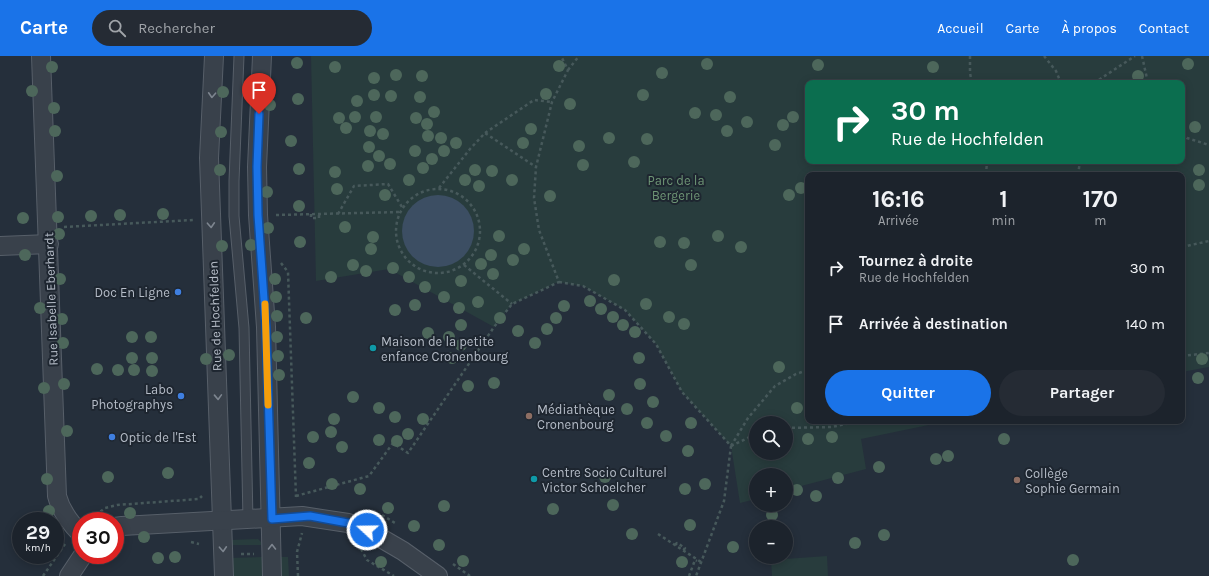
<!DOCTYPE html>
<html lang="fr">
<head>
<meta charset="utf-8">
<style>
	:root { --surface:#1c232c; --page:#252b34; --text:#f1f3f6; --muted:#a0a4a9; --line:#3a4048; --accent:#1a73e8 }
	body { margin:0; font-family:Karla,sans-serif; background:var(--page); color:var(--text); height:100vh; display:flex; flex-direction:column; font-size:15px; white-space:nowrap }
	* { box-sizing:border-box; margin:0 }
	p { font-size:13px; color:var(--muted) }
	.icon { flex:none; width:22px; height:22px; fill:none; stroke:currentColor; stroke-width:2; stroke-linecap:round; stroke-linejoin:round }
	.map { position:relative; flex:1; overflow:hidden }
	.drawer { position:absolute; left:805px; top:116px; width:380px; height:252px; display:flex; flex-direction:column; background:var(--surface); border-radius:8px; box-shadow:0 2px 10px #0003,0 0 0 1px var(--line) }
	.drawer>* { flex:none }
	.top-card { position:absolute; left:805px; top:24px; width:380px; height:84px; border-radius:8px; box-shadow:0 2px 10px #0003,0 0 0 1px var(--line); background:#0b6e4f; color:#fff; overflow:hidden }
	.tools { position:absolute; left:749px; top:360px; display:grid; gap:8px }
	.tools a { display:grid; place-items:center; width:44px; height:44px; border-radius:50%; background:var(--surface); box-shadow:0 2px 10px #0003,0 0 0 1px var(--line); font-size:20px }
	.speed { position:absolute; left:12px; top:456px; display:flex; gap:8px; font-size:20px; font-weight:700; text-align:center }
	.speed>* { display:grid; place-content:center; width:52px; height:52px; border-radius:50%; background:var(--surface); box-shadow:0 2px 10px #0003,0 0 0 1px var(--line); line-height:1 }
	.speed small { font-size:10px; font-weight:400 }
	.speed .limit { border:6px solid #d22; background:#fff; color:#111 }
	.pin { position:absolute; display:grid; place-items:center; width:34px; height:34px; color:#fff; margin:-41px -17px; border-radius:50% 50% 50% 0; rotate:-45deg; box-shadow:0 0 4px #0007 }
	.pin .icon { rotate:45deg }
	.me { position:absolute; width:44px; margin:-22px; rotate:291deg; stroke-linejoin:round; filter:drop-shadow(0 0 3px #0008) }
	.turn { display:flex; align-items:center; gap:14px; height:84px; padding:0 20px; font-size:18px }
	.turn .icon { width:52px; height:52px; stroke-width:2.5 }
	.turn b { display:block; font-size:28px; line-height:34px }
	.eta { display:flex; justify-content:space-evenly; align-items:center; height:68px; text-align:center }
	.eta b { font-size:24px; font-weight:700; line-height:28px }
	.cta { display:flex; gap:8px; margin-top:auto; padding:8px 20px }
	.cta a { flex:1; height:46px; border-radius:24px; background:var(--accent); color:#fff; font-size:16px; font-weight:700; line-height:46px; text-align:center }
	.cta a+a { background:var(--page); color:var(--text) }
	ul { padding:0; list-style:none }
	li { display:flex; align-items:center; gap:12px; height:56px; padding:0 20px }
	li div { flex:1 }
	li b { display:block; font-size:15px }
	li em { font-style:normal }
	header { display:flex; align-items:center; gap:24px; box-sizing:border-box; height:56px; padding:0 20px; background:var(--accent); color:#fff }
	header strong { font-size:19px }
	nav { display:flex; gap:22px; margin-inline-start:auto; font-size:14px }
	.search { width:280px; height:36px; background:var(--page); display:flex; align-items:center; gap:10px; box-sizing:border-box; padding:0 14px; border-radius:22px; color:var(--muted); font-size:15px }
	.map>svg:first-child { display:block }
</style>
</head>
<body>
<header>
<strong>Carte</strong>
<div class="search"><svg class="icon" aria-label="search" viewBox="0 0 24 24"><circle cx="10" cy="10" r="6"/><path d="M15 15l6 6"/></svg>Rechercher</div>
<nav><a>Accueil</a><a>Carte</a><a>À propos</a><a>Contact</a></nav>
</header>
<div class="map">
<svg width="1209" height="520" viewBox="0 0 1209 520">
	<rect width="100%" height="100%" fill="#252f3b"/>
	<g fill="#283c3d" fill-rule="evenodd">
		<path d="M311 0H1209V311L1182 316V119H808V365H948L861 383 866 413 786 434V419H756V443L740 447 731 390 682 336 656 288 625 254 583 230 558 226 512 248 494 271 389 213 316 225ZM808 27H1182V105H808ZM756 367H786V397H756Z"/>
		<path d="M258 483 261 486V489H228L230 484Z"/>
		<path d="M827 500 828 520H772L771 504Z"/>
		<path d="M262 501 263 520H229L228 502Z"/>
		<path d="M280 501H288L289 520H281Z"/>
	</g>
	<circle fill="#3c4e63" cx="438" cy="175" r="36"/>
	<g fill="none" stroke-linecap="round" stroke-linejoin="round">
		<defs>
			<path id="service" d="M239 0 234 125V160L244 272 248 464"/>
			<g id="minor">
				<path d="M41 0 57 440C61 455 70 467 81 478"/>
				<path d="M214 0 209 102 224 520"/>
				<path d="M262 0 257 111 258 159 266 271 272 520"/>
				<path d="M0 190 49 188"/>
				<path d="M115 471 122 470 302 460 348 467 367 474 403 495 438 520"/>
				<path d="M69 520 83 499"/>
			</g>
		</defs>
		<use href="#service" stroke="#575f69" stroke-width="11"/>
		<use href="#minor" stroke="#575f69" stroke-width="20"/>
		<g stroke="#47595b" stroke-width="2.5" stroke-dasharray="3 3" stroke-linecap="butt">
			<path d="M970 0V17L972 27"/>
			<path d="M1044 0 1056 15 1061 27"/>
			<path d="M1142 0 1148 27"/>
			<path d="M568 14 579 0"/>
			<path d="M1094 27 1135 0"/>
			<path d="M485 77 534 44 552 46"/>
			<path d="M1182 78 1187 82 1209 89"/>
			<path d="M986 119 987 105"/>
			<path d="M1078 119 1080 105"/>
			<path d="M439 132 470 93 485 77 536 111"/>
			<circle cx="438" cy="175" r="42"/>
			<path d="M311 158V162H319V158"/>
			<path d="M338 158 354 130 388 128 402 151"/>
			<path d="M276 159 400 156"/>
			<path d="M64 171 193 164"/>
			<path d="M1182 191 1209 185"/>
			<path d="M281 207 288 216 296 441"/>
			<path d="M464 209 512 248"/>
			<path d="M559 226 583 230 625 254 656 288 682 336 731 390 724 445 696 520"/>
			<path d="M1182 300 1209 297"/>
			<path d="M786 372 832 371 859 365"/>
			<path d="M731 390 748 362 775 330 796 318 808 314"/>
			<path d="M731 390 756 378"/>
			<path d="M296 440 369 420 393 387 408 397 494 271 512 248 559 226 539 174 534 142 536 111 552 46 568 14 561 0"/>
			<path d="M382 459 395 467"/>
			<path d="M91 463 105 452 117 449 199 443 202 440"/>
			<path d="M658 478 701 506"/>
			<path d="M191 486 199 488"/>
			<path d="M675 489 677 487 685 492 683 495"/>
			<path d="M361 493 367 504 394 520"/>
			<path d="M241 498H254"/>
			<path d="M453 508 470 520"/>
			<path d="M43 520 65 488"/>
			<path d="M298 520 297 496 302 477"/>
			<path d="M689 520 695 504 697 505"/>
		</g>
		<use href="#service" stroke="#39414b" stroke-width="9"/>
		<use href="#minor" stroke="#39414b" stroke-width="18"/>
	</g>
	<g fill="#4d675b">
		<circle cx="297" cy="7" r="6"/>
		<circle cx="707" cy="8" r="6"/>
		<circle cx="1188" cy="8" r="6"/>
		<circle cx="818" cy="9" r="6"/>
		<circle cx="559" cy="10" r="6"/>
		<circle cx="52" cy="11" r="6"/>
		<circle cx="335" cy="11" r="6"/>
		<circle cx="933" cy="11" r="6"/>
		<circle cx="662" cy="17" r="6"/>
		<circle cx="396" cy="19" r="6"/>
		<circle cx="422" cy="20" r="6"/>
		<circle cx="1138" cy="20" r="6"/>
		<circle cx="374" cy="22" r="6"/>
		<circle cx="32" cy="35" r="6"/>
		<circle cx="223" cy="36" r="6"/>
		<circle cx="546" cy="38" r="6"/>
		<circle cx="374" cy="39" r="6"/>
		<circle cx="643" cy="39" r="6"/>
		<circle cx="391" cy="40" r="6"/>
		<circle cx="420" cy="41" r="6"/>
		<circle cx="730" cy="41" r="6"/>
		<circle cx="298" cy="43" r="6"/>
		<circle cx="357" cy="45" r="6"/>
		<circle cx="570" cy="48" r="6"/>
		<circle cx="270" cy="49" r="6"/>
		<circle cx="54" cy="52" r="6"/>
		<circle cx="434" cy="56" r="6"/>
		<circle cx="695" cy="57" r="6"/>
		<circle cx="716" cy="59" r="6"/>
		<circle cx="355" cy="61" r="6"/>
		<circle cx="376" cy="61" r="6"/>
		<circle cx="793" cy="61" r="6"/>
		<circle cx="339" cy="62" r="6"/>
		<circle cx="416" cy="62" r="6"/>
		<circle cx="747" cy="66" r="6"/>
		<circle cx="427" cy="68" r="6"/>
		<circle cx="783" cy="69" r="6"/>
		<circle cx="1195" cy="71" r="6"/>
		<circle cx="346" cy="72" r="6"/>
		<circle cx="531" cy="73" r="6"/>
		<circle cx="55" cy="75" r="6"/>
		<circle cx="370" cy="75" r="6"/>
		<circle cx="727" cy="75" r="6"/>
		<circle cx="221" cy="76" r="6"/>
		<circle cx="383" cy="78" r="6"/>
		<circle cx="428" cy="80" r="6"/>
		<circle cx="441" cy="82" r="6"/>
		<circle cx="609" cy="82" r="6"/>
		<circle cx="647" cy="83" r="6"/>
		<circle cx="291" cy="85" r="6"/>
		<circle cx="456" cy="87" r="6"/>
		<circle cx="523" cy="87" r="6"/>
		<circle cx="775" cy="89" r="6"/>
		<circle cx="579" cy="90" r="6"/>
		<circle cx="369" cy="91" r="6"/>
		<circle cx="415" cy="95" r="6"/>
		<circle cx="444" cy="95" r="6"/>
		<circle cx="379" cy="100" r="6"/>
		<circle cx="432" cy="103" r="6"/>
		<circle cx="634" cy="106" r="6"/>
		<circle cx="390" cy="108" r="6"/>
		<circle cx="583" cy="109" r="6"/>
		<circle cx="368" cy="110" r="6"/>
		<circle cx="423" cy="112" r="6"/>
		<circle cx="299" cy="113" r="6"/>
		<circle cx="220" cy="114" r="6"/>
		<circle cx="475" cy="114" r="6"/>
		<circle cx="1199" cy="114" r="6"/>
		<circle cx="492" cy="115" r="6"/>
		<circle cx="335" cy="116" r="6"/>
		<circle cx="57" cy="120" r="6"/>
		<circle cx="409" cy="124" r="6"/>
		<circle cx="465" cy="124" r="6"/>
		<circle cx="512" cy="124" r="6"/>
		<circle cx="1199" cy="129" r="6"/>
		<circle cx="479" cy="130" r="6"/>
		<circle cx="801" cy="132" r="6"/>
		<circle cx="337" cy="133" r="6"/>
		<circle cx="267" cy="136" r="6"/>
		<circle cx="385" cy="139" r="6"/>
		<circle cx="789" cy="139" r="6"/>
		<circle cx="550" cy="140" r="6"/>
		<circle cx="299" cy="150" r="6"/>
		<circle cx="163" cy="158" r="6"/>
		<circle cx="120" cy="159" r="6"/>
		<circle cx="91" cy="160" r="6"/>
		<circle cx="58" cy="161" r="6"/>
		<circle cx="23" cy="162" r="6"/>
		<circle cx="345" cy="171" r="6"/>
		<circle cx="268" cy="172" r="6"/>
		<circle cx="59" cy="178" r="6"/>
		<circle cx="499" cy="180" r="6"/>
		<circle cx="718" cy="180" r="6"/>
		<circle cx="373" cy="181" r="6"/>
		<circle cx="300" cy="186" r="6"/>
		<circle cx="660" cy="186" r="6"/>
		<circle cx="684" cy="187" r="6"/>
		<circle cx="251" cy="189" r="6"/>
		<circle cx="222" cy="190" r="6"/>
		<circle cx="741" cy="191" r="6"/>
		<circle cx="371" cy="193" r="6"/>
		<circle cx="524" cy="193" r="6"/>
		<circle cx="25" cy="199" r="6"/>
		<circle cx="491" cy="199" r="6"/>
		<circle cx="513" cy="204" r="6"/>
		<circle cx="481" cy="208" r="6"/>
		<circle cx="353" cy="209" r="6"/>
		<circle cx="691" cy="209" r="6"/>
		<circle cx="393" cy="212" r="6"/>
		<circle cx="366" cy="215" r="6"/>
		<circle cx="493" cy="218" r="6"/>
		<circle cx="331" cy="221" r="6"/>
		<circle cx="409" cy="221" r="6"/>
		<circle cx="60" cy="223" r="6"/>
		<circle cx="275" cy="223" r="6"/>
		<circle cx="614" cy="224" r="6"/>
		<circle cx="461" cy="225" r="6"/>
		<circle cx="425" cy="231" r="6"/>
		<circle cx="276" cy="241" r="6"/>
		<circle cx="444" cy="241" r="6"/>
		<circle cx="590" cy="245" r="6"/>
		<circle cx="478" cy="246" r="6"/>
		<circle cx="646" cy="248" r="6"/>
		<circle cx="415" cy="249" r="6"/>
		<circle cx="564" cy="250" r="6"/>
		<circle cx="40" cy="252" r="6"/>
		<circle cx="459" cy="252" r="6"/>
		<circle cx="601" cy="253" r="6"/>
		<circle cx="395" cy="254" r="6"/>
		<circle cx="277" cy="260" r="6"/>
		<circle cx="613" cy="261" r="6"/>
		<circle cx="669" cy="261" r="6"/>
		<circle cx="306" cy="262" r="6"/>
		<circle cx="500" cy="262" r="6"/>
		<circle cx="556" cy="262" r="6"/>
		<circle cx="62" cy="263" r="6"/>
		<circle cx="684" cy="268" r="6"/>
		<circle cx="461" cy="269" r="6"/>
		<circle cx="623" cy="269" r="6"/>
		<circle cx="547" cy="273" r="6"/>
		<circle cx="518" cy="275" r="6"/>
		<circle cx="635" cy="276" r="6"/>
		<circle cx="428" cy="277" r="6"/>
		<circle cx="132" cy="281" r="6"/>
		<circle cx="151" cy="281" r="6"/>
		<circle cx="277" cy="281" r="6"/>
		<circle cx="449" cy="281" r="6"/>
		<circle cx="63" cy="287" r="6"/>
		<circle cx="535" cy="287" r="6"/>
		<circle cx="461" cy="289" r="6"/>
		<circle cx="229" cy="299" r="6"/>
		<circle cx="278" cy="300" r="6"/>
		<circle cx="132" cy="302" r="6"/>
		<circle cx="152" cy="302" r="6"/>
		<circle cx="452" cy="302" r="6"/>
		<circle cx="639" cy="302" r="6"/>
		<circle cx="206" cy="303" r="6"/>
		<circle cx="1202" cy="303" r="6"/>
		<circle cx="779" cy="311" r="6"/>
		<circle cx="97" cy="313" r="6"/>
		<circle cx="118" cy="314" r="6"/>
		<circle cx="134" cy="314" r="6"/>
		<circle cx="152" cy="315" r="6"/>
		<circle cx="279" cy="319" r="6"/>
		<circle cx="1198" cy="322" r="6"/>
		<circle cx="494" cy="327" r="6"/>
		<circle cx="64" cy="328" r="6"/>
		<circle cx="640" cy="328" r="6"/>
		<circle cx="468" cy="330" r="6"/>
		<circle cx="44" cy="332" r="6"/>
		<circle cx="609" cy="339" r="6"/>
		<circle cx="353" cy="341" r="6"/>
		<circle cx="653" cy="346" r="6"/>
		<circle cx="379" cy="352" r="6"/>
		<circle cx="797" cy="352" r="6"/>
		<circle cx="627" cy="353" r="6"/>
		<circle cx="395" cy="361" r="6"/>
		<circle cx="334" cy="363" r="6"/>
		<circle cx="423" cy="363" r="6"/>
		<circle cx="647" cy="367" r="6"/>
		<circle cx="691" cy="367" r="6"/>
		<circle cx="67" cy="375" r="6"/>
		<circle cx="331" cy="376" r="6"/>
		<circle cx="408" cy="378" r="6"/>
		<circle cx="666" cy="380" r="6"/>
		<circle cx="313" cy="381" r="6"/>
		<circle cx="832" cy="381" r="6"/>
		<circle cx="808" cy="383" r="6"/>
		<circle cx="1004" cy="383" r="6"/>
		<circle cx="379" cy="384" r="6"/>
		<circle cx="397" cy="385" r="6"/>
		<circle cx="342" cy="391" r="6"/>
		<circle cx="688" cy="395" r="6"/>
		<circle cx="948" cy="400" r="6"/>
		<circle cx="936" cy="403" r="6"/>
		<circle cx="309" cy="407" r="6"/>
		<circle cx="879" cy="411" r="6"/>
		<circle cx="168" cy="417" r="6"/>
		<circle cx="108" cy="421" r="6"/>
		<circle cx="605" cy="421" r="6"/>
		<circle cx="838" cy="422" r="6"/>
		<circle cx="47" cy="423" r="6"/>
		<circle cx="332" cy="428" r="6"/>
		<circle cx="705" cy="428" r="6"/>
		<circle cx="360" cy="433" r="6"/>
		<circle cx="685" cy="433" r="6"/>
		<circle cx="797" cy="434" r="6"/>
		<circle cx="816" cy="440" r="6"/>
		<circle cx="613" cy="449" r="6"/>
		<circle cx="444" cy="450" r="6"/>
		<circle cx="388" cy="452" r="6"/>
		<circle cx="553" cy="453" r="6"/>
		<circle cx="49" cy="455" r="6"/>
		<circle cx="130" cy="457" r="6"/>
		<circle cx="772" cy="459" r="6"/>
		<circle cx="690" cy="469" r="6"/>
		<circle cx="414" cy="470" r="6"/>
		<circle cx="632" cy="478" r="6"/>
		<circle cx="884" cy="479" r="6"/>
		<circle cx="144" cy="481" r="6"/>
		<circle cx="855" cy="487" r="6"/>
		<circle cx="439" cy="489" r="6"/>
		<circle cx="733" cy="491" r="6"/>
		<circle cx="175" cy="501" r="6"/>
		<circle cx="158" cy="502" r="6"/>
		<circle cx="1073" cy="504" r="6"/>
		<circle cx="463" cy="505" r="6"/>
		<circle cx="381" cy="506" r="6"/>
		<circle cx="682" cy="506" r="6"/>
	</g>
	<defs><path id="oneway-chevron" d="M-2-3.5L2.5 0L-2 3.5" fill="none" stroke-width="1.6" stroke-linecap="round" stroke-linejoin="round"/></defs>
	<g stroke="#7d858f">
		<use href="#oneway-chevron" transform="translate(212 39) rotate(93)"/>
		<use href="#oneway-chevron" transform="translate(211 169) rotate(87)"/>
		<use href="#oneway-chevron" transform="translate(218 341) rotate(88)"/>
		<use href="#oneway-chevron" transform="translate(272 491) rotate(-90)"/>
		<use href="#oneway-chevron" transform="translate(223 493) rotate(87)"/>
	</g>
	<g fill="none" stroke-linecap="round" stroke-linejoin="round">
		<defs>
			<path id="route" d="M259 58 257 111 258 159 266 271 272 463 310 460 348 467 367 474"/>
		</defs>
		<use href="#route" stroke="#114b97" stroke-width="10"/>
		<use href="#route" stroke="#1a73e8" stroke-width="7"/>
		<path stroke="#f59e0b" stroke-width="7" d="M265 248 268 349"/>
	</g>
	<g fill="#3f7fe0" stroke="#1e2630" stroke-width="1.5">
		<circle cx="178" cy="236" r="4"/>
		<circle cx="181" cy="340" r="4"/>
		<circle cx="112" cy="381" r="4"/>
	</g>
	<g fill="#0f9aa8" stroke="#1e2630" stroke-width="1.5">
		<circle cx="373" cy="292" r="4"/>
		<circle cx="534" cy="423" r="4"/>
	</g>
	<g fill="#8d6e63" stroke="#1e2630" stroke-width="1.5">
		<circle cx="529" cy="360" r="4"/>
		<circle cx="1017" cy="424" r="4"/>
	</g>
	<g text-anchor="middle" dominant-baseline="central" stroke-width="4" stroke-linejoin="round" paint-order="stroke">
		<g font-size="13" fill="#6e9575" stroke="#1e2630">
			<text x="676" y="124">Parc de la<tspan x="676" dy="15">Bergerie</tspan></text>
		</g>
		<g font-size="13" fill="#b5bcc7" stroke="#1e2630" text-anchor="start">
			<text x="170" y="236" text-anchor="end">Doc En Ligne</text>
			<text x="381" y="285">Maison de la petite<tspan x="381" dy="15">enfance Cronenbourg</tspan></text>
			<text x="173" y="333" text-anchor="end">Labo<tspan x="173" dy="15">Photographys</tspan></text>
			<text x="537" y="353">Médiathèque<tspan x="537" dy="15">Cronenbourg</tspan></text>
			<text x="120" y="381">Optic de l'Est</text>
			<text x="542" y="416">Centre Socio Culturel<tspan x="542" dy="15">Victor Schoelcher</tspan></text>
			<text x="1025" y="417">Collège<tspan x="1025" dy="15">Sophie Germain</tspan></text>
		</g>
		<g font-size="13" fill="#b5bcc7" stroke="#1e2630">
			<text transform="translate(51 243) rotate(-92)">Rue Isabelle Eberhardt</text>
			<text transform="translate(215 260) rotate(-92)">Rue de Hochfelden</text>
		</g>
	</g>
</svg>
<div class="tools">
<a><svg class="icon" aria-label="search" viewBox="0 0 24 24"><circle cx="10" cy="10" r="6"/><path d="M15 15l6 6"/></svg></a>
<a>+</a>
<a>−</a>
</div>
<div class="speed"><div>29<small>km/h</small></div><div class="limit">30</div></div>
<div class="pin" style="left:259px;top:58px;background:#d93025"><svg class="icon" aria-label="arrive" viewBox="0 0 24 24"><path d="M6 21V4h12l-3 4 3 4H6"/></svg></div>
<svg class="me" style="left:367px;top:474px" viewBox="-20 -20 40 40"><circle r="17" fill="#1a73e8" stroke="#fff" stroke-width="3"/><path d="M0-11L8 9 0 5-8 9z" fill="#fff"/></svg>
<div class="top-card">
<div class="turn"><svg class="icon" aria-label="right" viewBox="0 0 24 24"><path d="M7 20v-9h11M14 6l5 5-5 5"/></svg><div><b>30 m</b>Rue de Hochfelden</div></div>
</div>
<section class="drawer">
<div class="eta">
<div><b>16:16</b><p>Arrivée</p></div>
<div><b>1</b><p>min</p></div>
<div><b>170</b><p>m</p></div>
</div>
<ul>
<li><svg class="icon" aria-label="right" viewBox="0 0 24 24"><path d="M7 20v-9h11M14 6l5 5-5 5"/></svg><div><b>Tournez à droite</b><p>Rue de Hochfelden</p></div><em>30 m</em></li>
<li><svg class="icon" aria-label="arrive" viewBox="0 0 24 24"><path d="M6 21V4h12l-3 4 3 4H6"/></svg><div><b>Arrivée à destination</b></div><em>140 m</em></li>
</ul>
<div class="cta"><a>Quitter</a><a>Partager</a></div>
</section>
</div>
</body>
</html>
